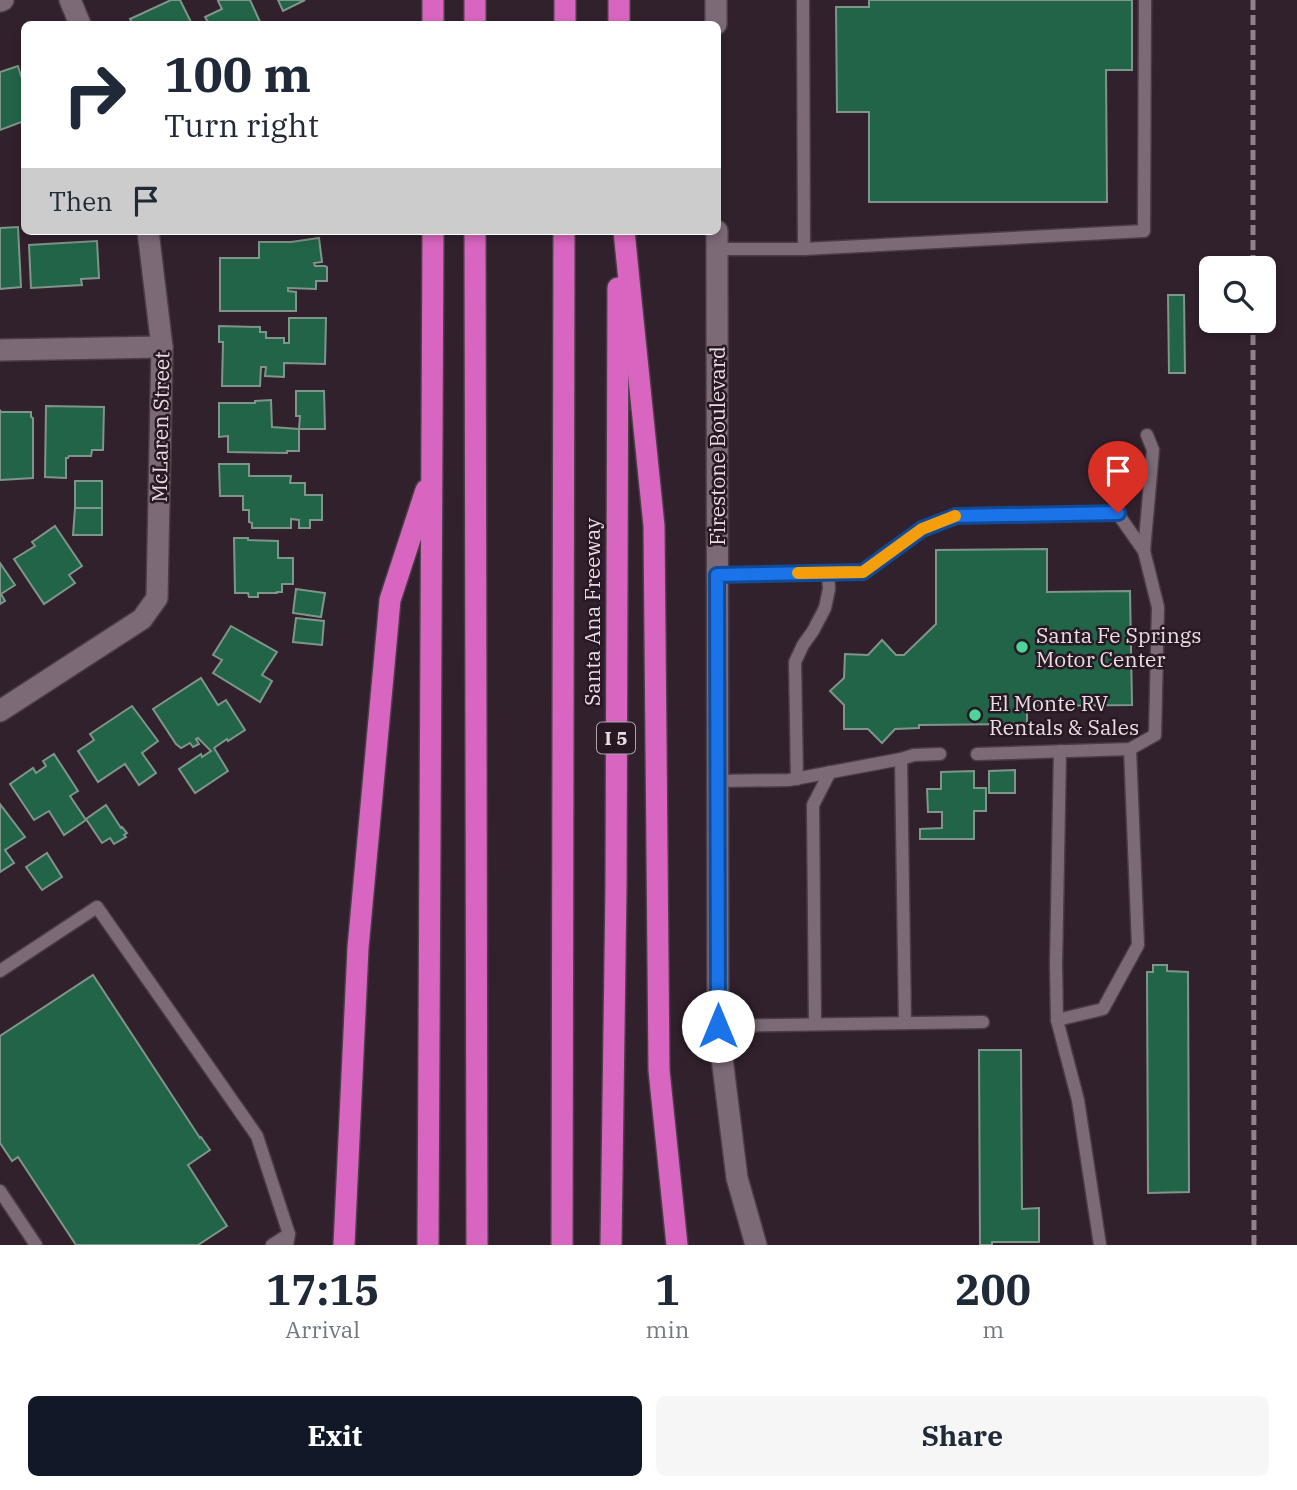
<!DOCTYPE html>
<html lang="en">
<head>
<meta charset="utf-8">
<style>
	:root { --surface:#fff; --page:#f6f6f7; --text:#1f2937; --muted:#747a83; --accent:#111827 }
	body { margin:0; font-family:"IBM Plex Serif",serif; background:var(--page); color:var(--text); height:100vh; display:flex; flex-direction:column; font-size:26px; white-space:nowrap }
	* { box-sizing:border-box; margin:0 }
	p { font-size:23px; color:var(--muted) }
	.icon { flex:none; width:38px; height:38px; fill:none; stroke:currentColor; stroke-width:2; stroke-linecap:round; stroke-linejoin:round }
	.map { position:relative; height:1245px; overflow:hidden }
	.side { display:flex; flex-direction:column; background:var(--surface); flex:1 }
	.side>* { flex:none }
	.guide { position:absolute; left:21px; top:21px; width:700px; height:214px; border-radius:10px; box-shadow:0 4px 10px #0003; background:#fff; color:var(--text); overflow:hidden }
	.controls { position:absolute; left:1199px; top:256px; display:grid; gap:14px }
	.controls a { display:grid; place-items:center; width:77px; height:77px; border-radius:10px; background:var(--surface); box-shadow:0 4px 10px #0003; font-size:35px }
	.pin { position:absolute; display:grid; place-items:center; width:60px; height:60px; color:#fff; margin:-72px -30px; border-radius:50% 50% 50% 0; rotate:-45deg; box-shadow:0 0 7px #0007 }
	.pin .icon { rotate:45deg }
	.me { position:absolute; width:77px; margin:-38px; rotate:0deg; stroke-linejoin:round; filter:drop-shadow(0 0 5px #0008) }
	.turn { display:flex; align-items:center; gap:24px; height:147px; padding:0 28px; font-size:32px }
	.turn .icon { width:91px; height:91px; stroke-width:2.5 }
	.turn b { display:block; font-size:49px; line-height:60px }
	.then { display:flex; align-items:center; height:66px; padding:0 28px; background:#0003; gap:14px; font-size:26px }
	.eta { display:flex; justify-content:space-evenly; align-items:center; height:119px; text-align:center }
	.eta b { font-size:42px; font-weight:700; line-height:49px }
	.action { display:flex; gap:14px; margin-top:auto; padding:14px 28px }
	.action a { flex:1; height:80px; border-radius:10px; background:var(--accent); color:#fff; font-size:28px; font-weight:700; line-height:80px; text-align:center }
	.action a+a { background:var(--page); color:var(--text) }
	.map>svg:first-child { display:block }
</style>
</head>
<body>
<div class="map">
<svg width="1297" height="1245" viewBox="0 0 1297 1245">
	<rect width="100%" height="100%" fill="#31212d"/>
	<g fill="#226447" stroke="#7f9589" stroke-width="2">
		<path d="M171 0H180L192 24H133L130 19Z"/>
		<path d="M220 0H250L261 24H209L205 17 222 9 218 1Z"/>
		<path d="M278 0H305L283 11Z"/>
		<path d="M869 0H1132V70H1106L1107 202H869V112H837L836 7H869Z"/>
		<path d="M18 66 21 76 24 75V121L0 130V72Z"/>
		<path d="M18 227 21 287 0 289V228Z"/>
		<path d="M319 238 322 262 314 263 315 266H325L327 267V281H316V289L288 288V291L296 292V311H220V258H259V242H291Z"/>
		<path d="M97 241 99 278 81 279 82 285 31 288 29 245Z"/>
		<path d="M1168 295H1184L1185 373H1169Z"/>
		<path d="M289 318H326L325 364 284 363V377L265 376 266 367H261L260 386H222L223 342H219V326L260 327V332H266V338H284V343H289Z"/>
		<path d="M296 391H324L325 429H299V451H287V453L228 452V436L219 437V403H255V401L271 400 272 427 299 429 300 416H296Z"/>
		<path d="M46 406 104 407 103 450H92L91 456H69L68 458H66V478L45 477Z"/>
		<path d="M0 410 1 412H31V417L33 418V478L0 480Z"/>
		<path d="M219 464H249V476H291L290 483H305V495H322V520H310V528H299V520L291 519V528H252V523L249 522V510H243V496H220Z"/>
		<rect x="75" y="481" width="27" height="27"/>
		<path d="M75 508H102V535H73Z"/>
		<path d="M55 526 82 566 69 575 75 583 44 604 14 559 35 546 32 542Z"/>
		<path d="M234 538H248V540L278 541V558H293V584H282V592H277V593H258V597H249L248 593H235Z"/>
		<path d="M1047 549V592L1130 591 1132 705 1027 706V724L919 725V728L895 729 882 743 868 729H844V705L830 691 844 678 845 654 868 655 882 640 896 655H904L936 624V550Z"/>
		<path d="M0 563 15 585 1 594 5 601 0 604Z"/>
		<path d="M296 589 325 593 321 617 293 613Z"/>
		<path d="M296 618 324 621 322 645 293 642Z"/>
		<path d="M231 626 277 652 262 675 272 681 260 702 213 673 222 660 213 655Z"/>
		<path d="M201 678 218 705 226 700 245 730 228 741 227 739 214 748 228 771 195 793 179 769 201 754 202 757 211 751 198 738 196 739 199 744 193 747 190 743 181 748 176 744 153 709Z"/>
		<path d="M132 706 158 741 142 753 156 773 139 785 125 764 98 782 78 751 94 740 90 734Z"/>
		<path d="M54 754 78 791 70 796 86 820 64 835 49 811 34 820 10 784 33 768 36 773 46 766 43 761Z"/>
		<path d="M1015 770V793H989V771Z"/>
		<path d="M974 771V788H986V811H974V839H920V829L942 828V812H928L927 789H941V772Z"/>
		<path d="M0 804 25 837 5 850 14 863 0 872Z"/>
		<path d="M106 805 121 828 122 827 127 833 124 835 126 837 114 844 110 838 102 843 86 819Z"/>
		<path d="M47 853 62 877 42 890 26 867Z"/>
		<path d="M1153 965H1167V971L1188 972 1189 1192 1148 1193 1147 972H1153Z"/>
		<path d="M93 975 200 1138 201 1137 210 1150 188 1165 227 1226 198 1245H76L18 1157 12 1161 0 1143V1036Z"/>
		<path d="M979 1050H1021L1022 1209 1039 1208V1242H992V1245H980Z"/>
	</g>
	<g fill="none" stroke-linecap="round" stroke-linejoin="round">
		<defs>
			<g id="service">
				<path d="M717 249H804L803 0"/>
				<path d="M804 249 1144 231 1145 0"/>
				<path d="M1144 551 1153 450 1147 435"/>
				<path d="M717 575 863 572 922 529 956 516 1118 514 1144 551 1158 607 1155 735 1130 749 977 754"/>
				<path d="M1060 751 1056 965 1057 1020 1078 1100 1100 1245"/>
				<path d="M901 759 905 1023"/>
				<path d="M797 779 795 662 803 645 813 631 825 608 829 589 828 573"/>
				<path d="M717 781 789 780 901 759 914 755 940 754"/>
				<path d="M0 971 97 907 257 1136 289 1234 287 1245"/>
				<path d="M1057 1020 1103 1009 1138 945 1130 749"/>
				<path d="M815 1024 813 805 830 772"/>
				<path d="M718 1026 983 1022"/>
				<path d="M0 1191 36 1245"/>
				<path d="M272 1245 289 1234"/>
			</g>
			<g id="minor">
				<path d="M70 0 80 24"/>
				<path d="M0 1 3 0"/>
				<path d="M0 350 162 347"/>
				<path d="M0 711 142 619 157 598 162 347 148 231"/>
			</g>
			<g id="tertiary">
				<path d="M716 0V24"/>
				<path d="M717 231 718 1026 737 1178 756 1245"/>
			</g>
			<g id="motorway">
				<path d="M433 24V0"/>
				<path d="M475 24V0"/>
				<path d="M565 24V0"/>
				<path d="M619 24V0"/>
				<path d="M475 231 477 1245"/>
				<path d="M624 231 654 526 659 1070 677 1245"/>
				<path d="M344 1245 358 948 390 600 426 490"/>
				<path d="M428 1245 433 231"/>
				<path d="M562 1245 564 231"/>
				<path d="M611 1245 616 886 618 288"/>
			</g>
		</defs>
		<use href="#service" stroke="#4a3d47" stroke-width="15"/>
		<use href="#minor" stroke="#4a3d47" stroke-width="24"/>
		<use href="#tertiary" stroke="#4a3d47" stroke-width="24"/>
		<use href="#motorway" stroke="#4a3d47" stroke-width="24"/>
		<use href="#service" stroke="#7d6a77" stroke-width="12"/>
		<use href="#minor" stroke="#7d6a77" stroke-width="21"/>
		<use href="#tertiary" stroke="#7d6a77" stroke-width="21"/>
		<use href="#motorway" stroke="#d865bf" stroke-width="21"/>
		<g stroke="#8f828c" stroke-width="5" stroke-dasharray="10 5" stroke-linecap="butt">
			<path d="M1253 0V268"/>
			<path d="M1253 320 1254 1245"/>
		</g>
	</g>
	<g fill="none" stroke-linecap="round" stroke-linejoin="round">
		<defs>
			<path id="route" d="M718 1026 717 575 863 572 922 529 956 516 1118 513"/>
		</defs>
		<use href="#route" stroke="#114b97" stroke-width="18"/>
		<use href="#route" stroke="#1a73e8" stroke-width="12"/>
		<path stroke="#f59e0b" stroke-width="12" d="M798 573 863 572 922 529 955 516"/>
	</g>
	<g fill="#4ed399" stroke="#271823" stroke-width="2.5">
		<circle cx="1022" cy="647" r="7"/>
		<circle cx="975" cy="715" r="7"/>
	</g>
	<g text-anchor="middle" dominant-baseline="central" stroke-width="5" stroke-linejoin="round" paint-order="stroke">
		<rect fill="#271823" stroke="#aea2ab" stroke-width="2" x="597" y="722.5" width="38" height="31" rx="5"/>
		<g font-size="19" font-weight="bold" fill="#e8dde5">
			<text x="616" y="738">I 5</text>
		</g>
		<g font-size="21" fill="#e8dde5" stroke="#271823">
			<text transform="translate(160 427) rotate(-89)">McLaren Street</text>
			<text transform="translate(717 446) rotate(-90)">Firestone Boulevard</text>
			<text transform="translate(592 612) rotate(-90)">Santa Ana Freeway</text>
		</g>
		<g font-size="21" fill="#e8dde5" stroke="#271823" text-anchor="start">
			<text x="1036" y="635">Santa Fe Springs<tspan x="1036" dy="24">Motor Center</tspan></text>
			<text x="989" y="703">El Monte RV<tspan x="989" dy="24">Rentals &amp; Sales</tspan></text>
		</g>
	</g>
</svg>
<div class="controls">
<a><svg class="icon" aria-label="search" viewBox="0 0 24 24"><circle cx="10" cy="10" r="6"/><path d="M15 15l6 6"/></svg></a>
</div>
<div class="pin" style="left:1118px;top:513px;background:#d93025"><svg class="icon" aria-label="arrive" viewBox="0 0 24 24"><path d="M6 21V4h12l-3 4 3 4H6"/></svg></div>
<svg class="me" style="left:718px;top:1026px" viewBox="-20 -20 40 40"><circle r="19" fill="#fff"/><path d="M0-13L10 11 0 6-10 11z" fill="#1a73e8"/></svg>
<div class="guide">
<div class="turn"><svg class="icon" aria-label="right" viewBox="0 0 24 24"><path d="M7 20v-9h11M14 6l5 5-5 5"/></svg><div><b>100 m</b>Turn right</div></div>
<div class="then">Then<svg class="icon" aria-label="arrive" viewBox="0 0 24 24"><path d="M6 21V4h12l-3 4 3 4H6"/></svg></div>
</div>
</div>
<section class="side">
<div class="eta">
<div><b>17:15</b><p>Arrival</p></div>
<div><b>1</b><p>min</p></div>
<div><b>200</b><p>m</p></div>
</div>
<div class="action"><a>Exit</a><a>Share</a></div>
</section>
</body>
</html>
